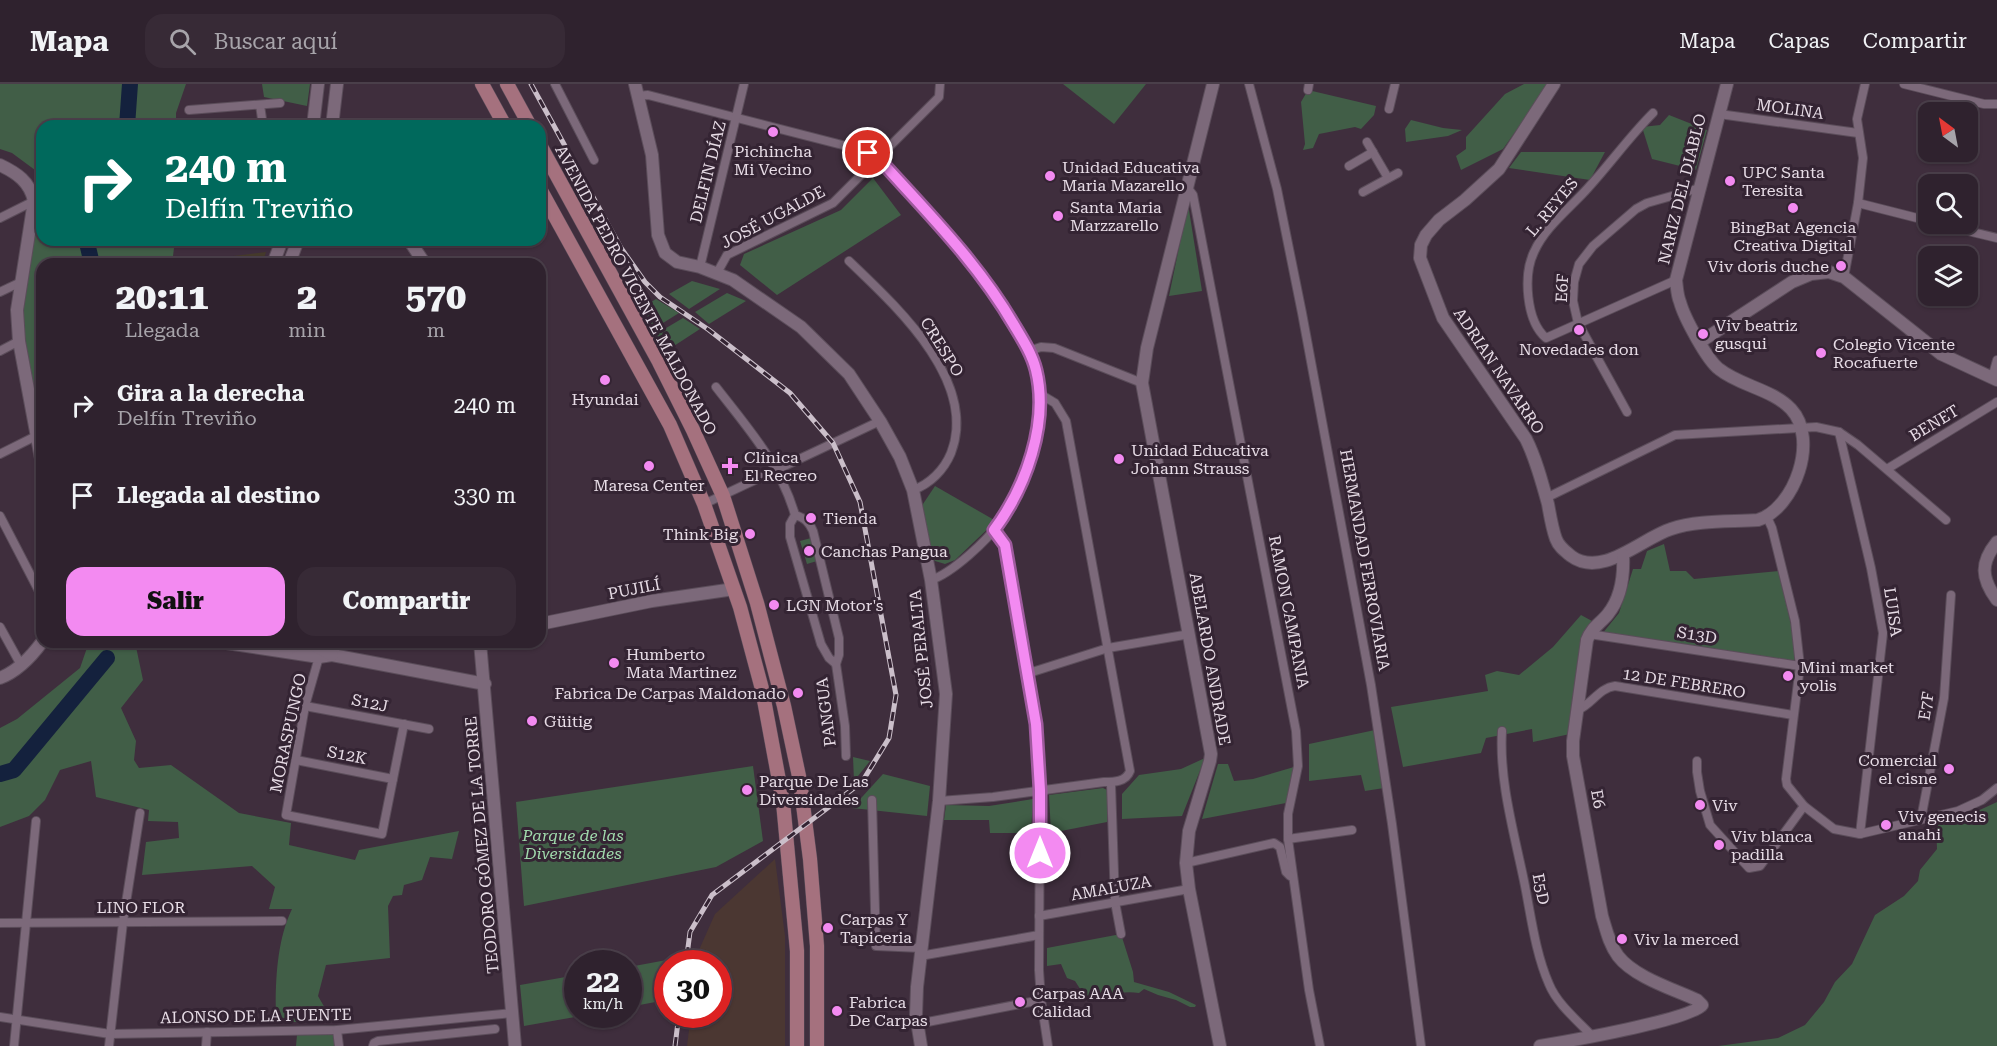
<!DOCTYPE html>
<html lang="es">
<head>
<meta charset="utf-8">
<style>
	:root { --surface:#2f222e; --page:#372a36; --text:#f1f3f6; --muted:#a7a4aa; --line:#4a3f4a; --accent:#f38af1 }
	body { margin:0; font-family:"Roboto Serif",serif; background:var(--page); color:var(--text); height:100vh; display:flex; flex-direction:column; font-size:22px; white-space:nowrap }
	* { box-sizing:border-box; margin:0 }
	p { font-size:20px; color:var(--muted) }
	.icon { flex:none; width:33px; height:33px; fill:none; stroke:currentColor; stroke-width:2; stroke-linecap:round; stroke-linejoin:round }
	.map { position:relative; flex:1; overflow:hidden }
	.panel { position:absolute; left:36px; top:174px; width:510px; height:390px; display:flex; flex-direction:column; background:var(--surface); border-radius:18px; box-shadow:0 2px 4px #0004,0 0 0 2px var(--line) }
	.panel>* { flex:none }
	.top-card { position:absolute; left:36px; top:36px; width:510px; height:126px; border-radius:18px; box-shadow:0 2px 4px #0004,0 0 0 2px var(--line); background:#00695c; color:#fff; overflow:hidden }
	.needle { width:39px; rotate:328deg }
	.fabs { position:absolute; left:1918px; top:18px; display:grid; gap:12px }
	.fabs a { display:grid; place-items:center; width:60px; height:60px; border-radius:12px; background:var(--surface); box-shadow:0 2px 4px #0004,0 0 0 2px var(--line); font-size:30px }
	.speed { position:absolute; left:564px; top:866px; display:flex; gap:12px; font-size:30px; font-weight:700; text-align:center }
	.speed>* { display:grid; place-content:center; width:78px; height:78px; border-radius:50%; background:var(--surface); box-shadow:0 2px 4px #0004,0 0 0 2px var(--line); line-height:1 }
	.speed small { font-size:15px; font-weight:400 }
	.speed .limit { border:9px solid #d22; background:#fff; color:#111 }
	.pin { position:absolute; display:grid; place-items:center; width:51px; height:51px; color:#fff; margin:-26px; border:3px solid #fff; border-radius:50%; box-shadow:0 2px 6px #0007 }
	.me { position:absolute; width:66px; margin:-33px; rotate:0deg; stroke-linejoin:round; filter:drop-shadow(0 0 4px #0008) }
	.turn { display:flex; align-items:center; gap:21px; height:126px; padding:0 30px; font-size:27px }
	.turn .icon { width:78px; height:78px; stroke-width:2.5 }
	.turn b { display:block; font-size:42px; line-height:51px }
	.eta { display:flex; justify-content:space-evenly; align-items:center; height:102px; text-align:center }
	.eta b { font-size:36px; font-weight:800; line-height:42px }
	.action { display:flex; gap:12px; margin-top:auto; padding:12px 30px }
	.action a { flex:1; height:69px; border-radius:18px; background:var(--accent); color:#111; font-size:24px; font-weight:800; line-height:69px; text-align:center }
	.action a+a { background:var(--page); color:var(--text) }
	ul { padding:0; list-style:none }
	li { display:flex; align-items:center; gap:18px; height:90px; padding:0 30px }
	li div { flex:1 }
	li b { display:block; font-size:22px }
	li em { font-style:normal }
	header { display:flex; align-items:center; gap:36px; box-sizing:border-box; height:84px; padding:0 30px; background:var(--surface); border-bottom:2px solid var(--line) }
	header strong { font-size:28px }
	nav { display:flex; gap:33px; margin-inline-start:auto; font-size:21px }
	.search { width:420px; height:54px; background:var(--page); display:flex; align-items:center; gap:15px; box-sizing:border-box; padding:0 21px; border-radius:18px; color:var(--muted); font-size:22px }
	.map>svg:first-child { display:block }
</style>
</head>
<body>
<header>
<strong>Mapa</strong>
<div class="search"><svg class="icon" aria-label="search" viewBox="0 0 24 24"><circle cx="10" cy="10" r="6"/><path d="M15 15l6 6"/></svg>Buscar aquí</div>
<nav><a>Mapa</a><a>Capas</a><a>Compartir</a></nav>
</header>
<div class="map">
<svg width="1997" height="962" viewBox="0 0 1997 962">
	<rect width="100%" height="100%" fill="#3f2e3d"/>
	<path fill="#4b3732" d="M775 775 785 852V962H687L691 930H718V879H698L699 866 715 830Z"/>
	<path fill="#453a2b" d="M266 168 262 180H177V179Z"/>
	<g fill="#415e47">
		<path d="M0 0H186L176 29V42H42V156H175L172 180H42V363L21 257 24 196 39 121 35 86 12 69 0 65Z"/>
		<path d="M262 0H310L307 22 264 13Z"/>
		<path d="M1063 0H1146L1114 40Z"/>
		<path d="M1524 0H1549L1503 65 1461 86 1456 72 1466 65V53L1505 10Z"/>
		<path d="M1308 6 1376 22 1374 31 1361 45 1355 43 1319 50 1313 64 1303 66 1305 60 1301 18Z"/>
		<path d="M1669 31 1707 46 1696 86 1652 75 1642 43 1660 41Z"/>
		<path d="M1411 36 1443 44 1462 46 1448 52 1406 58 1405 45Z"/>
		<path d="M1521 68H1605L1590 96 1509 84Z"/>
		<path d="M873 94 901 131 777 211 740 181 744 170 841 126Z"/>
		<path d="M1188 120 1202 207 1169 212Z"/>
		<path d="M692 197 720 205 689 225 669 210Z"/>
		<path d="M727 209 746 217 709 240 695 228Z"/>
		<path d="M656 215 679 229 647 249 638 226Z"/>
		<path d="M683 234 700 245 660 271 651 253Z"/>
		<path d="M935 402 996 437 955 476 945 480 935 477 929 470 921 423Z"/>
		<path d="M811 454 817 477 807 480 800 457Z"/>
		<path d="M1664 460 1670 487H1686L1694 495 1779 487 1796 563 1794 578 1602 550 1619 529 1633 485H1641L1647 467Z"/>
		<path d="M1581 531 1592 537 1585 547 1570 650 1533 658 1532 645 1486 654 1481 669 1403 683 1391 623 1488 607 1485 591 1497 587 1519 591 1553 563Z"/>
		<path d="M89 558H135L143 596 121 624 136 657 134 676 139 684 171 681 239 729 291 739 289 761 355 776 359 766 459 747 452 775 430 773 422 796 404 801 402 811 393 812 388 822 390 874 326 881 318 912 333 938H276C275 902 276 858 292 825H269L275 803 252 782 142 791 146 758 179 754 178 738 148 737 149 726 96 713 91 677 60 686 45 716 29 732 0 743V644L17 635 80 584Z"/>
		<path d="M1375 646 1384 704 1365 707 1361 691 1309 697V660Z"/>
		<path d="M853 673 870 677 854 697Z"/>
		<path d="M1205 674 1182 732 1122 735V710L1139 691 1181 685Z"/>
		<path d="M1218 680H1228L1234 697 1253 695 1294 683 1290 710 1286 719 1202 735Z"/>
		<path d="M753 682 763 757 716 783 524 822 516 718Z"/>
		<path d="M883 690 930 702 927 732 852 724Z"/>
		<path d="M1103 704 1109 707 1107 738 1051 749 1049 711Z"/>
		<path d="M1033 715 1031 749H990L989 736H944L946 721 989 722Z"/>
		<path d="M1997 718V962H1718L1778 954 1805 941 1824 918 1835 898 1852 880 1875 831 1904 812 1918 797 1920 786 1937 765 1936 741 1971 730Z"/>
		<path d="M1121 850 1133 888 1134 898 1169 908 1196 921 1195 923H1190L1176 916 1158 911 1144 905 1139 909C1121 906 1104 913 1086 914L1075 897 1067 894 1061 880 1047 882V864Z"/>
		<path d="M672 875V879H668L666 916 629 923V883Z"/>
		<path d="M577 891 578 930H592L524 942 520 901Z"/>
		<path d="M338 950 337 962H296L297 951Z"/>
	</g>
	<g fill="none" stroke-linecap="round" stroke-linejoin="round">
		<g stroke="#14213d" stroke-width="16">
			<path d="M127 42 130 0"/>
			<path d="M91 156 88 163 92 180"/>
			<path d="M0 690 14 686 107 574"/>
		</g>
		<defs>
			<g id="street">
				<path d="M555 0 594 76"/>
				<path d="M1249 0 1277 105 1302 229 1371 601 1392 740 1421 962"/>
				<path d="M1904 0 1984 20H1997"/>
				<path d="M1308 6 1309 0"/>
				<path d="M637 12 648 11 858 65 879 75C930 132 1033 230 1040 309 1043 342 1029 384 1013 414 1009 422 1005 430 1000 438 987 457 952 489 931 496"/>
				<path d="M260 21 263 42"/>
				<path d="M1389 25 1395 0"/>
				<path d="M189 26 280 19"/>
				<path d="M1653 29C1629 53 1610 80 1587 105 1569 125 1545 143 1534 168 1523 191 1526 237 1546 254L1676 196"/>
				<path d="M1719 30 1858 49"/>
				<path d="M1367 58 1388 94"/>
				<path d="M1349 82 1373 68"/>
				<path d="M1187 103 1193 111 1296 647 1298 682 1288 730V755L1309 906 1320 962"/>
				<path d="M1363 108 1398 89"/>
				<path d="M1858 119 1929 137"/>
				<path d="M0 134 34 117"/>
				<path d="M1939 140 1997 154"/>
				<path d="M849 177C895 221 979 297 951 369 944 386 930 400 913 406"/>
				<path d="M700 183 744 0"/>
				<path d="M717 189 727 171 833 119 939 13 940 0"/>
				<path d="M1844 193 1858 119 1863 74 1857 35 1865 0"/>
				<path d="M0 208 21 198"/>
				<path d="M0 267 19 257"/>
				<path d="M1029 267 1041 263 1054 264 1142 299"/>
				<path d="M1992 294 1997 276"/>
				<path d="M716 303C747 343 781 381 795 431L790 440V453L821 560 829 574 836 580"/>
				<path d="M1627 328 1578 239 1573 217 1574 198 1579 180 1593 162 1636 125 1647 119 1700 104"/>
				<path d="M1839 348 1871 484 1883 549 1860 750"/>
				<path d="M0 370 36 352"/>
				<path d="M1887 385 1997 318"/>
				<path d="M1546 414 1675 351 1816 343 1839 348 1858 361 1946 436"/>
				<path d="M704 420 880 337"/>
				<path d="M795 431C805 434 809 438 813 447L839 554V571L836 580 845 642 846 672"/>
				<path d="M0 432 42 513"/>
				<path d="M1767 433 1772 444 1795 537 1800 582 1786 695 1787 701 1804 722 1834 745 1860 750 1958 727 1982 716 1997 704"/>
				<path d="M994 446 1005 461 1036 640 1040 706 1039 886 1041 916 1048 962"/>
				<path d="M0 543 21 581"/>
				<path d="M1589 550 1800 582"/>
				<path d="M319 573 305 622 286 731 382 750 404 640"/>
				<path d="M1029 589 1108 564 1184 551"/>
				<path d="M305 622 429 645"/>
				<path d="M1578 626C1592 620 1599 604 1615 602L1793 631"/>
				<path d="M1502 647C1499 697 1514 748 1524 797 1531 831 1535 868 1549 900 1557 920 1578 937 1593 953"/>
				<path d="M296 676 393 695"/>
				<path d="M1697 677V688L1700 707 1710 741 1749 784 1760 782 1804 722"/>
				<path d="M1111 700 1115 818 1121 850"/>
				<path d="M872 716 876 862 921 864"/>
				<path d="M939 717 993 713 1104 698C1114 698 1126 698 1130 687L1066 337 1055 319 1040 310"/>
				<path d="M1921 735 1944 614 1951 511"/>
				<path d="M1288 755 1352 746"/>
				<path d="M1186 779 1274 759 1280 763 1286 788 1290 792"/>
				<path d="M1039 832 1189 805"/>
				<path d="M0 839 282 837"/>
				<path d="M920 872 1039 851"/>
				<path d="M0 933 110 950 337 946 512 929"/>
				<path d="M917 940 1041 916"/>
				<path d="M337 946 339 962"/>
				<path d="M14 962 36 737"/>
				<path d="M109 962 123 838 140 729"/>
				<path d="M206 962 207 948"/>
				<path d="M373 962 374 959 378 957 495 945"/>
			</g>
			<g id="secondary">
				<path d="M635 0 652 71 658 151 665 169 677 178 700 183 733 196 801 243 849 290 880 337 900 373 913 406 931 496 946 610 939 717 917 903 916 931 921 962"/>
				<path d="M1213 0 1147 264 1142 299 1211 670 1210 677 1189 747 1186 779 1189 805 1220 962"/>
				<path d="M1554 0 1499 85 1465 116 1439 136 1426 151 1421 161 1420 174 1443 234 1526 355C1536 375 1542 398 1548 420 1550 431 1552 444 1556 455 1559 463 1565 467 1571 472 1602 495 1642 454 1671 445 1698 436 1730 438 1758 436 1795 424 1819 355 1791 325 1772 305 1740 302 1719 285 1707 276 1684 233 1680 218 1677 211 1677 203 1676 196L1727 0"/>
				<path d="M313 42 318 0"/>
				<path d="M332 42 337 0"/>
				<path d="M0 81C17 89 30 98 34 117L17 226 19 257 42 380"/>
				<path d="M409 156 425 180"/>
				<path d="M273 180 282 156"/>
				<path d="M289 180 298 156"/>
				<path d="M1700 258 1792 198 1811 190 1829 188 1844 193 1941 270 1997 296"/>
				<path d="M1997 458C1980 479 1981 494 1997 516"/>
				<path d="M540 540 652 517 734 505"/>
				<path d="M220 558 319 573 332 571 485 600"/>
				<path d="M308 558 332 571"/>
				<path d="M480 558 515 962"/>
				<path d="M284 566 303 558"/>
				<path d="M0 594C18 587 31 573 42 558"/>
				<path d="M1540 962C1563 958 1695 935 1702 921L1697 916C1673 905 1634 893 1618 872 1609 860 1606 845 1602 832L1573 672V657L1587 556C1591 544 1601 539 1608 530 1621 514 1624 491 1623 471"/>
			</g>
			<g id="primary">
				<path d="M482 0 505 42"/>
				<path d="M507 0 530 42"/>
				<path d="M540 61 659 278 693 346 723 412 757 519 784 622 800 697 810 775 817 862V962"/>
				<path d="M540 105 670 341 704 420 740 523 762 605 783 718 797 867V962"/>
			</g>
		</defs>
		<use href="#street" stroke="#5b4d5a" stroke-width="10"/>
		<use href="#secondary" stroke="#5b4d5a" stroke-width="14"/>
		<use href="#primary" stroke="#5b4d5a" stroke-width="15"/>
		<use href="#street" stroke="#7c697a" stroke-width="8"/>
		<use href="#secondary" stroke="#7c697a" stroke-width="12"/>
		<use href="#primary" stroke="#a5717e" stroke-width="14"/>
		<defs>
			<g id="rail">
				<path d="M531 0 621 164 645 198 660 213 709 246 790 309 833 359 860 418 896 611 889 654 862 698 712 811 690 848 686 879"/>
				<path d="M675 962 679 930"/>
			</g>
		</defs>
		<use href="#rail" stroke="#cbbfca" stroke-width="5"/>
		<use href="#rail" stroke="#342433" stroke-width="3" stroke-dasharray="9" stroke-linecap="butt"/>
	</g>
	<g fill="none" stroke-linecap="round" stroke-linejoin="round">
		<defs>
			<path id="route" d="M868 69 879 75C927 128 978 179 1014 241 1023 256 1032 270 1036 286 1049 339 1026 403 994 446L1005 461 1036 640 1040 706V769"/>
		</defs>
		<use href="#route" stroke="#9e5a9d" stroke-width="15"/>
		<use href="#route" stroke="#f38af1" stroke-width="10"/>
	</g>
	<g fill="#f38af1" stroke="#342433" stroke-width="2">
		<circle cx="773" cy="48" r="6"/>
		<circle cx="1050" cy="92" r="6"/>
		<circle cx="1730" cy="97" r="6"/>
		<circle cx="1793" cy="124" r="6"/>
		<circle cx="1058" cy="132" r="6"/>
		<circle cx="1841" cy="182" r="6"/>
		<circle cx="1579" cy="246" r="6"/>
		<circle cx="1703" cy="250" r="6"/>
		<circle cx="1821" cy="269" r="6"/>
		<circle cx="605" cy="296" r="6"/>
		<circle cx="1119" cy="375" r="6"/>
		<circle cx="649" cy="382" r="6"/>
		<path d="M727 373h6v6h6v6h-6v6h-6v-6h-6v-6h6z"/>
		<circle cx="811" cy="434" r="6"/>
		<circle cx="750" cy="450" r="6"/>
		<circle cx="809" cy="467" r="6"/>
		<circle cx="774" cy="521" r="6"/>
		<circle cx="614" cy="579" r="6"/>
		<circle cx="1788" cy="592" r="6"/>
		<circle cx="798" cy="609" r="6"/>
		<circle cx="532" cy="637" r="6"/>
		<circle cx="1949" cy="685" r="6"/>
		<circle cx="747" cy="706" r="6"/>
		<circle cx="1700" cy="721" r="6"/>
		<circle cx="1886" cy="741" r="6"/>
		<circle cx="1719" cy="761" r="6"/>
		<circle cx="828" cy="844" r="6"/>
		<circle cx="1622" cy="855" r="6"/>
		<circle cx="1020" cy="918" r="6"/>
		<circle cx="837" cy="927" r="6"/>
	</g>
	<g text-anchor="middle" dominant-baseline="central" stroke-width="6" stroke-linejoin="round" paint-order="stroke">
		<g font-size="16" fill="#e7dce6" stroke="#342433">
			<text transform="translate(1790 25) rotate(8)">MOLINA</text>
			<text transform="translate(708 88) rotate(-76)">DELFIN DÍAZ</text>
			<text transform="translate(1682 105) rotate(-76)">NARIZ DEL DIABLO</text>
			<text transform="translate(1552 123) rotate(-50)">L. REYES</text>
			<text transform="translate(773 133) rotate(-28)">JOSÉ UGALDE</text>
			<text transform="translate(1562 204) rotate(-87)">E6F</text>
			<text transform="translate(636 206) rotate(62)">AVENIDA PEDRO VICENTE MALDONADO</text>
			<text transform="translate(942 263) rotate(58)">CRESPO</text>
			<text transform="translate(1499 287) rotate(56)">ADRIAN NAVARRO</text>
			<text transform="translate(1934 339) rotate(-31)">BENET</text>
			<text transform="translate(1365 476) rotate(80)">HERMANDAD FERROVIARIA</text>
			<text transform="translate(634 505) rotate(-11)">PUJILÍ</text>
			<text transform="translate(1289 528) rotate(79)">RAMON CAMPANIA</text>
			<text transform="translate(1893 528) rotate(82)">LUISA</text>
			<text transform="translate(1697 551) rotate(9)">S13D</text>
			<text transform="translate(921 565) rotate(-96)">JOSÉ PERALTA</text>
			<text transform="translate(1210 575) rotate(80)">ABELARDO ANDRADE</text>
			<text transform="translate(1684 599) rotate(9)">12 DE FEBRERO</text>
			<text transform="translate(370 619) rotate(11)">S12J</text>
			<text transform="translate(1926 622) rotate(-81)">E7F</text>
			<text transform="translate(826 628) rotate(-97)">PANGUA</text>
			<text transform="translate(288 649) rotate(-78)">MORASPUNGO</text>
			<text transform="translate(347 671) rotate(11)">S12K</text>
			<text transform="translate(1598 715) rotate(80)">E6</text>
			<text transform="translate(482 761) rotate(-95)">TEODORO GÓMEZ DE LA TORRE</text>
			<text transform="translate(1111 804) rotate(-10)">AMALUZA</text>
			<text transform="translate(1541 805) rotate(79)">E5D</text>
			<text x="141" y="823">LINO FLOR</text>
			<text transform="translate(256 932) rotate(-1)">ALONSO DE LA FUENTE</text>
		</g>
		<g font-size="16" fill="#e7dce6" stroke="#342433" text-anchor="start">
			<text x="773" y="67" text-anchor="middle">Pichincha<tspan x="773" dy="18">Mi Vecino</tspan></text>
			<text x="1062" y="83">Unidad Educativa<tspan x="1062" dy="18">Maria Mazarello</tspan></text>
			<text x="1742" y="88">UPC Santa<tspan x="1742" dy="18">Teresita</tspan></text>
			<text x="1070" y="123">Santa Maria<tspan x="1070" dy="18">Marzzarello</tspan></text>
			<text x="1793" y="143" text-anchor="middle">BingBat Agencia<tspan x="1793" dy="18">Creativa Digital</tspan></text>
			<text x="1829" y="182" text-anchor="end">Viv doris duche</text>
			<text x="1715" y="241">Viv beatriz<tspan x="1715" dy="18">gusqui</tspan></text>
			<text x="1833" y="260">Colegio Vicente<tspan x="1833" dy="18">Rocafuerte</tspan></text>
			<text x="1579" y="265" text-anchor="middle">Novedades don</text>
			<text x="605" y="315" text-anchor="middle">Hyundai</text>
			<text x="1131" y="366">Unidad Educativa<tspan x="1131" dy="18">Johann Strauss</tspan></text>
			<text x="744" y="373">Clínica<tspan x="744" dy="18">El Recreo</tspan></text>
			<text x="649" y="401" text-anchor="middle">Maresa Center</text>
			<text x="823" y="434">Tienda</text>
			<text x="738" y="450" text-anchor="end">Think Big</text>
			<text x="821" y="467">Canchas Pangua</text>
			<text x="786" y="521">LGN Motor's</text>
			<text x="626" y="570">Humberto<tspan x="626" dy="18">Mata Martinez</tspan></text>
			<text x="1800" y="583">Mini market<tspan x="1800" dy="18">yolis</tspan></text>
			<text x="786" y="609" text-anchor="end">Fabrica De Carpas Maldonado</text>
			<text x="544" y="637">Güitig</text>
			<text x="1937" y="676" text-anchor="end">Comercial<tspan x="1937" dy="18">el cisne</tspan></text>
			<text x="759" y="697">Parque De Las<tspan x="759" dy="18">Diversidades</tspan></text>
			<text x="1712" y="721">Viv</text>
			<text x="1898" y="732">Viv genecis<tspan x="1898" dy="18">anahi</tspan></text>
			<text x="1731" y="752">Viv blanca<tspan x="1731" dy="18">padilla</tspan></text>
			<text x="840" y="835">Carpas Y<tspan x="840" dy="18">Tapiceria</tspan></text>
			<text x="1634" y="855">Viv la merced</text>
			<text x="1032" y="909">Carpas AAA<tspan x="1032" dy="18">Calidad</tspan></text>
			<text x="849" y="918">Fabrica<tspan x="849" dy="18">De Carpas</tspan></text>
		</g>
		<g font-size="16" font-style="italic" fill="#a0daac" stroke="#342433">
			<text x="573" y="751">Parque de las<tspan x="573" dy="18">Diversidades</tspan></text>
		</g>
	</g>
</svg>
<div class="fabs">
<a><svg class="needle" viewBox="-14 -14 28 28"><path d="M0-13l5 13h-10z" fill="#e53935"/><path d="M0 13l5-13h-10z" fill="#a7a4aa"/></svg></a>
<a><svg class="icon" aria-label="search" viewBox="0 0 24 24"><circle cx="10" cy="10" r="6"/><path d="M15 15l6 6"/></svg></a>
<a><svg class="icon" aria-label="layers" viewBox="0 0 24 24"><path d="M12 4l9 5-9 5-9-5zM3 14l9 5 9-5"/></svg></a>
</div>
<div class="speed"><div>22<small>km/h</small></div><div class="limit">30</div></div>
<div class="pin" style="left:868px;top:69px;background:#d93025"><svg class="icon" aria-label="arrive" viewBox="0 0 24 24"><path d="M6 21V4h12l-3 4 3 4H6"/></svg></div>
<svg class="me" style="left:1040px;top:769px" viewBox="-20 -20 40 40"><circle r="17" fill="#f38af1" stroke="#fff" stroke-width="3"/><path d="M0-11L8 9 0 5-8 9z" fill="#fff"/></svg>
<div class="top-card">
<div class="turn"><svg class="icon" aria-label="right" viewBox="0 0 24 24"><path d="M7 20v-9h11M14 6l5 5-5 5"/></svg><div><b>240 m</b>Delfín Treviño</div></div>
</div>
<section class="panel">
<div class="eta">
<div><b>20:11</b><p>Llegada</p></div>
<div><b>2</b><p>min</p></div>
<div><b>570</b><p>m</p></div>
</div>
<ul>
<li><svg class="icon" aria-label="right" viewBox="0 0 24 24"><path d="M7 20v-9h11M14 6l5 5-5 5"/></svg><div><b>Gira a la derecha</b><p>Delfín Treviño</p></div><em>240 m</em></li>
<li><svg class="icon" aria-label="arrive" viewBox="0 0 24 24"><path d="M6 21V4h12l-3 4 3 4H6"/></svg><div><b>Llegada al destino</b></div><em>330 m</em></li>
</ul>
<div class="action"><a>Salir</a><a>Compartir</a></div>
</section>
</div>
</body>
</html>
